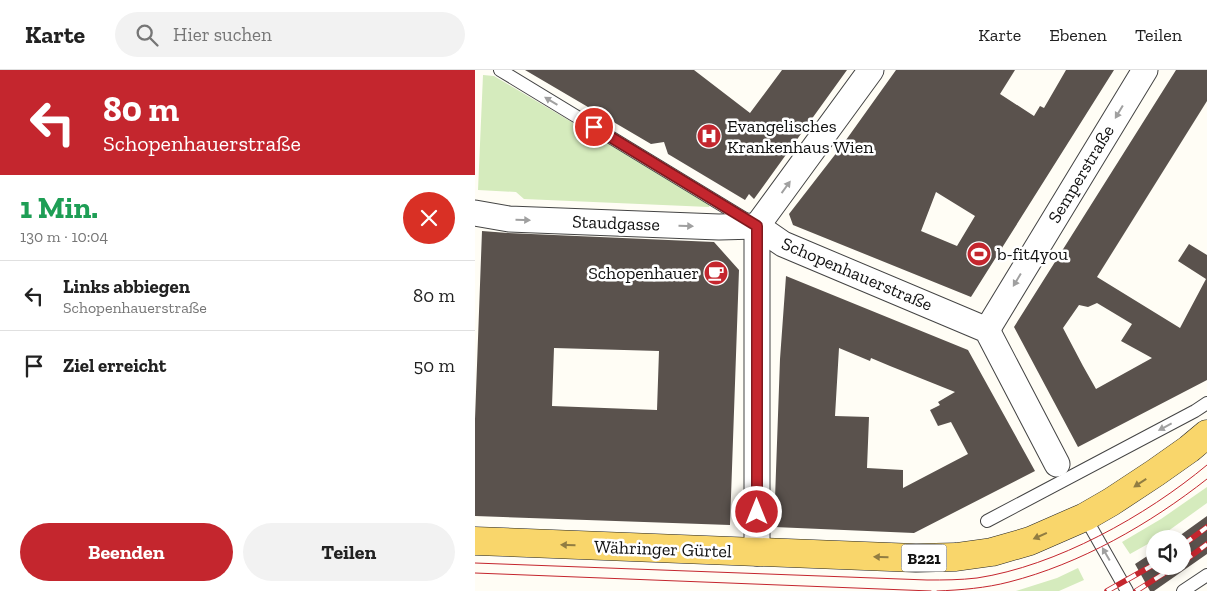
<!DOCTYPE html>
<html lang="de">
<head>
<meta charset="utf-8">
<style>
	:root { --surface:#fff; --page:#f2f2f2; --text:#222; --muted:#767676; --line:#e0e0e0; --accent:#c4262e }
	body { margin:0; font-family:"Zilla Slab",serif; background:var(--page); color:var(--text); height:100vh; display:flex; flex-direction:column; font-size:19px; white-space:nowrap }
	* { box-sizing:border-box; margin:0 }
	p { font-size:16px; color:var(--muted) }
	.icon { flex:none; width:28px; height:28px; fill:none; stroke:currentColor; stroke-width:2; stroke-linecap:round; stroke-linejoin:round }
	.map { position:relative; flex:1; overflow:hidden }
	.panel { display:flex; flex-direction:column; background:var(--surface); width:475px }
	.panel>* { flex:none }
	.top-card { background:#c4262e; color:#fff; overflow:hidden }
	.tools { position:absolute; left:671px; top:460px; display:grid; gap:10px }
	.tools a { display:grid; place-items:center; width:45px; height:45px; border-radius:50%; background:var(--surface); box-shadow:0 2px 8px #0003; font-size:25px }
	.pin { position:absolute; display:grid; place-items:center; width:42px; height:42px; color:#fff; margin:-21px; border:2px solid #fff; border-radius:50%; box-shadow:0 1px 5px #0007 }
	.me { position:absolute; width:55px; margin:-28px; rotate:0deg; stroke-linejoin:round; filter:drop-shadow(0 0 4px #0008) }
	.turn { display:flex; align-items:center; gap:18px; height:105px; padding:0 20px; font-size:22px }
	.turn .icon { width:65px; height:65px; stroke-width:2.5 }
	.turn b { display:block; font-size:35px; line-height:42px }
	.round { display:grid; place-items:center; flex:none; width:52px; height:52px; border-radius:26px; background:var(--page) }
	.overview { display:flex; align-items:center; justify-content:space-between; height:85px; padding:0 20px }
	h1 { font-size:30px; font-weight:700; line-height:38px; color:#1e9e55 }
	.button { display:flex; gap:10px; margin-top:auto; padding:10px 20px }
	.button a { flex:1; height:58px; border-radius:30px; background:var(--accent); color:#fff; font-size:20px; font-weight:700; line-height:58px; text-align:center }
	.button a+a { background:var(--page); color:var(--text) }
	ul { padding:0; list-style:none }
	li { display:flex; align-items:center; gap:15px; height:70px; padding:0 20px; border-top:1px solid var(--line) }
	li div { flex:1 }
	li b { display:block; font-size:19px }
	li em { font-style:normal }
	header { display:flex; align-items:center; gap:30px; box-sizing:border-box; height:70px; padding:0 25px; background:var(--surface); border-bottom:1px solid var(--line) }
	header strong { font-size:24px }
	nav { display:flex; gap:28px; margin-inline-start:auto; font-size:18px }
	.search { width:350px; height:45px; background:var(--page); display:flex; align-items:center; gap:12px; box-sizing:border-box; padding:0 18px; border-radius:28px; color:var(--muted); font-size:19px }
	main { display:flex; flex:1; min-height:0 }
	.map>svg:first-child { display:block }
</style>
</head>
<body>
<header>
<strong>Karte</strong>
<div class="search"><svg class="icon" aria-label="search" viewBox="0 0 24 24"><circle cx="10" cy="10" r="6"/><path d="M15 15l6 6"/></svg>Hier suchen</div>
<nav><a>Karte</a><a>Ebenen</a><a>Teilen</a></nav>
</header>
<main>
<section class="panel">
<div class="top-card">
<div class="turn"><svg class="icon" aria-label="left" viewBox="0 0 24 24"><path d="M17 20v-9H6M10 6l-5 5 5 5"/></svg><div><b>80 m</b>Schopenhauerstraße</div></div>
</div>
<div class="overview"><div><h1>1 Min.</h1><p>130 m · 10:04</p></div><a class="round" style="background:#d93025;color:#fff"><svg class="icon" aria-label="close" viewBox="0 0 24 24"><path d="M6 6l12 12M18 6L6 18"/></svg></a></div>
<ul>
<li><svg class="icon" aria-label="left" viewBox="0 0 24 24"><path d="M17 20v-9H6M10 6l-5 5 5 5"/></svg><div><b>Links abbiegen</b><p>Schopenhauerstraße</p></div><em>80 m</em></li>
<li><svg class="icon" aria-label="arrive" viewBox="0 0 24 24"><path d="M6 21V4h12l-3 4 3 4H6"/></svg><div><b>Ziel erreicht</b></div><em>50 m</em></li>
</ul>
<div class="button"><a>Beenden</a><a>Teilen</a></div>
</section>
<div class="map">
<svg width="732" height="521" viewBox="0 0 732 521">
	<rect width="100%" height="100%" fill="#fffdf5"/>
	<g fill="#d5ebbd">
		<path d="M8 5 19 6 235 134 234 137 49 129 41 122 3 120Z"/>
		<path d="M732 417V433L682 469H680V470L655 484 647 472 686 449Z"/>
		<path d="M603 498 609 510 584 521H541L582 508Z"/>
	</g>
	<g fill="#5a524d" fill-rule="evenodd">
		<path d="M50 0H219L275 43 307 0H372L279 129 274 124 270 130 193 84 189 72 176 74Z"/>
		<path d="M421 0H540L525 24 559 46 565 36 569 38 591 0H639L496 227 318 155 314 144 366 77ZM461 122 500 146 482 176 446 161Z"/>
		<path d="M701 0H732V31L622 207 705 258 731 209 703 191 714 174 732 185V310L603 377 539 257ZM622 233 657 254 646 271 677 288 621 319 608 296 588 258 604 235 613 237Z"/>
		<path d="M7 161 33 163 239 172 264 200 255 455 0 446V349ZM79 278 184 281 182 340 77 336Z"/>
		<path d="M311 206 493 280 560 401 439 463 299 457 305 289ZM364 278 395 291 396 288 415 296 480 322 463 332 465 335 455 340 463 356 476 352 493 384 428 418V400L392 398 394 347 360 346Z"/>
		<path d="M732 446V484L679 521H675L660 494 680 481V496H708V469H700Z"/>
	</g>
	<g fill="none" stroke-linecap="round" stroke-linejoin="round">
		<defs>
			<g id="service">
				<path d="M25 0 275 152"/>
				<path d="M610 447 652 521"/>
				<path d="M512 451 720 341 732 333"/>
				<path d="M708 521 732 505"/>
			</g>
			<g id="minor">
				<path d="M0 143 34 149 244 157 282 156"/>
				<path d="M282 156 308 174 512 260 582 394"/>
				<path d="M512 260 670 0"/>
				<path d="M282 483V156L396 0"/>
			</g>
			<path id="primary" d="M0 471 441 488 481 487 517 482 555 471 610 447 636 432 680 403 714 379 732 364"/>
		</defs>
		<use href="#service" stroke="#444" stroke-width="14"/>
		<use href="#minor" stroke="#444" stroke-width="27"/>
		<use href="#primary" stroke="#222" stroke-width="29"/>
		<use href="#service" stroke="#fff" stroke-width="12"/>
		<use href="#minor" stroke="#fff" stroke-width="25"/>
		<use href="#primary" stroke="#f9d66b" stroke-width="28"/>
		<g stroke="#c4262e" stroke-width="1">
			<path d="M0 493 452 510C469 510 485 510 502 508 581 496 671 446 732 395"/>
			<path d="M0 503 456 521"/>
			<path d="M462 521C486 520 511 518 534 512 605 494 675 454 732 409"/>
		</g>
		<defs>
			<g id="rail">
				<path d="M708 475 732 457"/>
				<path d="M708 492 732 474"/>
				<path d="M632 521 680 494"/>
				<path d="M661 521 701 496"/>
			</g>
		</defs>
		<use href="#rail" stroke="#c4262e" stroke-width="5.5"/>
		<use href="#rail" stroke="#fff" stroke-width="4" stroke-dasharray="11" stroke-linecap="butt"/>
	</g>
	<defs><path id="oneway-solid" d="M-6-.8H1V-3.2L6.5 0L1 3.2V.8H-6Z" transform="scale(1.25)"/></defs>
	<g fill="#a0a0a0">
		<use href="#oneway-solid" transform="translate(76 31) rotate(-149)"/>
		<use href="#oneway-solid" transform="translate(644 42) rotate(121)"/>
		<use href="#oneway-solid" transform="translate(311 117) rotate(-54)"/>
		<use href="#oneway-solid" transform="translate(48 150) rotate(2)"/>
		<use href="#oneway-solid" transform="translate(211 156) rotate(2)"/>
		<use href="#oneway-solid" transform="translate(542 210) rotate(121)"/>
		<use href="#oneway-solid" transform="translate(690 357) rotate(152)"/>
		<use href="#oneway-solid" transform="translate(631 484) rotate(-120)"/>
	</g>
	<g fill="#917d42">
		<use href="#oneway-solid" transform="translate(665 413) rotate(147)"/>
		<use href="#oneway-solid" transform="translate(565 466) rotate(156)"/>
		<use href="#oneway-solid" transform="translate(93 475) rotate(-178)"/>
		<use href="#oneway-solid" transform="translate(406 487) rotate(-178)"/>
	</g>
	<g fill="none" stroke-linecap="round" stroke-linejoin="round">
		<defs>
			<path id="route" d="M119 57 282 156V442"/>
		</defs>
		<use href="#route" stroke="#7f191e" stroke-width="12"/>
		<use href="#route" stroke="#c4262e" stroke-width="9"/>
	</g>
	<defs>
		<symbol id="hospital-disc" viewBox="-11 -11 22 22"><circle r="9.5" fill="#c4262e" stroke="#fff"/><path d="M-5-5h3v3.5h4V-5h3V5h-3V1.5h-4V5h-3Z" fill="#fff"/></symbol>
		<symbol id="stadium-disc" viewBox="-11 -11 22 22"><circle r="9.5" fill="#c4262e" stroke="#fff"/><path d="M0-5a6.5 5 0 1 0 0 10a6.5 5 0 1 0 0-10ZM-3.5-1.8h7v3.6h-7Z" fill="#fff"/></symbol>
		<symbol id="cafe-disc" viewBox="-11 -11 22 22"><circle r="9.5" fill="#c4262e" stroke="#fff"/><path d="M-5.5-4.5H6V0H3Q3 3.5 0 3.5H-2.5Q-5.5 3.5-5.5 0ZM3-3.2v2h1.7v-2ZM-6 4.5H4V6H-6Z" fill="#fff"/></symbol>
	</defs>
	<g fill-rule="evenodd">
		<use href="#hospital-disc" x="220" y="52" width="28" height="28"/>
		<use href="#stadium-disc" x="490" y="170" width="28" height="28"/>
		<use href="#cafe-disc" x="227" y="189" width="28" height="28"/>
	</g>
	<g text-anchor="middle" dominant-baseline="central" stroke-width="5" stroke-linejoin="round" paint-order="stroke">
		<rect fill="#fff" stroke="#585858" stroke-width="1" x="426.5" y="474.5" width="45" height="27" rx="4"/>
		<g font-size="16" font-weight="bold" fill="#111">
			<text x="449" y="488">B221</text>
		</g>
		<g font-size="18" fill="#111" stroke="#fff" text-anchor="start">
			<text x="252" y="56">Evangelisches<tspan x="252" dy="21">Krankenhaus Wien</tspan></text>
			<text x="522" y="184">b-fit4you</text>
			<text x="224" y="203" text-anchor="end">Schopenhauer</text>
		</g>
		<g font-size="18" fill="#111" stroke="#fff">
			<text transform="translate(606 104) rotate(-59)">Semperstraße</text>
			<text transform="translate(141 153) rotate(2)">Staudgasse</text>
			<text transform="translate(382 204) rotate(23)">Schopenhauerstraße</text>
			<text transform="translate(188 479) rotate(2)">Währinger Gürtel</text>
		</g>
	</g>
</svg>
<div class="tools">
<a><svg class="icon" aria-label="sound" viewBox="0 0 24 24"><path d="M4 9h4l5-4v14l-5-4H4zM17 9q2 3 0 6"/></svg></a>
</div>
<div class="pin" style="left:119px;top:57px;background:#d93025"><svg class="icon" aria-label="arrive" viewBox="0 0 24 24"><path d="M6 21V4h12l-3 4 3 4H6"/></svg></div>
<svg class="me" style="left:282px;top:442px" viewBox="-20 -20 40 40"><circle r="17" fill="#c4262e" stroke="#fff" stroke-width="3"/><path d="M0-11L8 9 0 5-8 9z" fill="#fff"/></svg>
</div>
</main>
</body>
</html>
